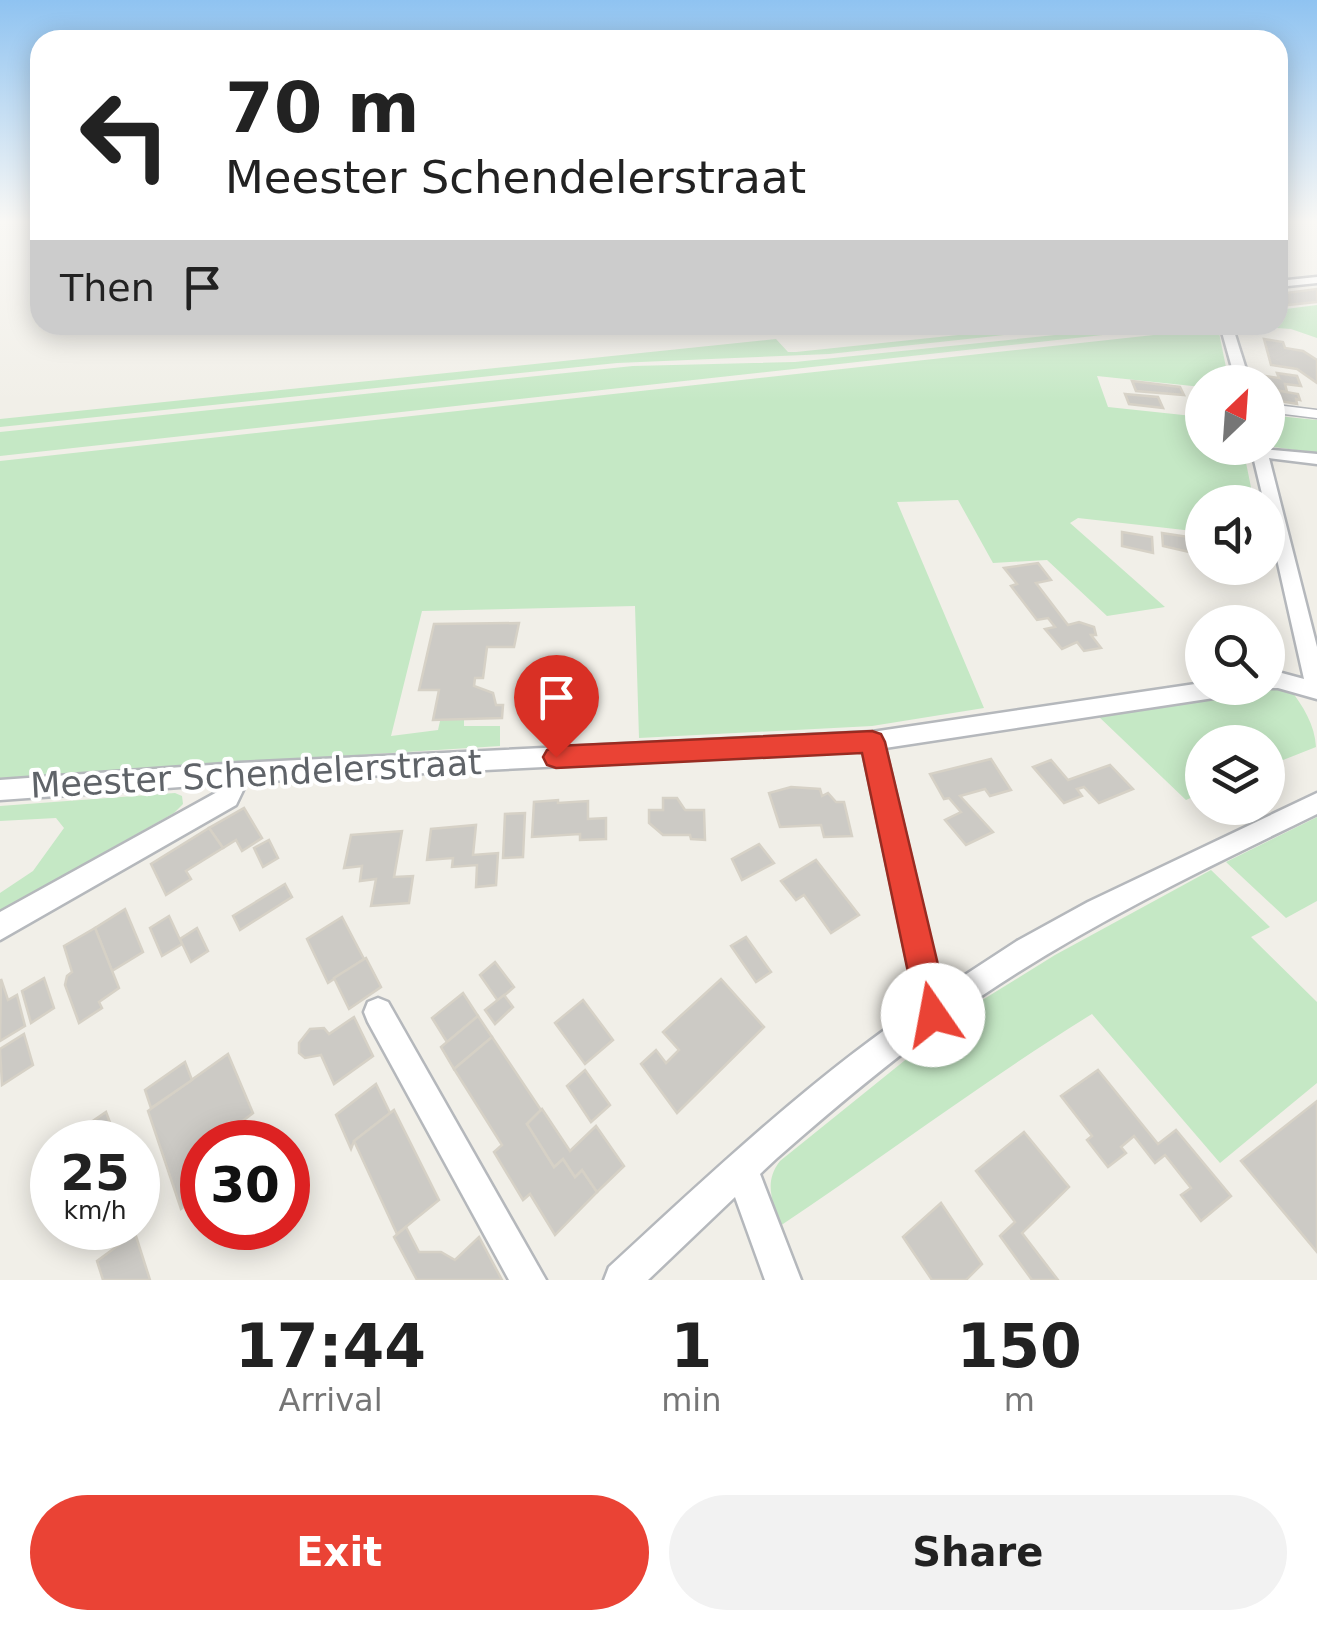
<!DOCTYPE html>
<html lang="en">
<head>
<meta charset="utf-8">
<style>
	:root { --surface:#fff; --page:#f2f2f2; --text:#222; --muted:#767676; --accent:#ea4335 }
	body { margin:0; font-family:"DejaVu Sans",sans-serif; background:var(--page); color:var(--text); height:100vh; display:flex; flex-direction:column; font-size:38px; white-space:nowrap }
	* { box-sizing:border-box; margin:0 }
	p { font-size:32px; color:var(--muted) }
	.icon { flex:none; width:55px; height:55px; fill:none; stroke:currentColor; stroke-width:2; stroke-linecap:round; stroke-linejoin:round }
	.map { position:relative; height:1280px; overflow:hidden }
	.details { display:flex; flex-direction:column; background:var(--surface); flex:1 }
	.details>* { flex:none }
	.banner { position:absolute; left:30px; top:30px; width:1258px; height:305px; border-radius:30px; box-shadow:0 5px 25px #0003; background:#fff; color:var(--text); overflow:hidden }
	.needle { width:65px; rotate:25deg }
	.buttons { position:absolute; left:1185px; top:365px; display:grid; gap:20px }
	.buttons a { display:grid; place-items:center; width:100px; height:100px; border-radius:50%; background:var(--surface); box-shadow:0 5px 25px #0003; font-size:50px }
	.speed { position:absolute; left:30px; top:1120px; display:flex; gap:20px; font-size:50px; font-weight:700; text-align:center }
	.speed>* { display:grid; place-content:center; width:130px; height:130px; border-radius:50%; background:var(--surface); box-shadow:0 5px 25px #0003; line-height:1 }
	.speed small { font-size:25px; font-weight:400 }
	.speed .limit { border:15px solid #d22; background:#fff; color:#111 }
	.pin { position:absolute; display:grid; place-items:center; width:85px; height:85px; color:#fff; margin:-102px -42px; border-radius:50% 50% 50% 0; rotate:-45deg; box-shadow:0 0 10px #0007 }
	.pin .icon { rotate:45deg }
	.me { position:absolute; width:110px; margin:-55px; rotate:348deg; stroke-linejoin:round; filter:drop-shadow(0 0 8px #0008) }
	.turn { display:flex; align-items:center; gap:35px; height:210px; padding:0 30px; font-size:45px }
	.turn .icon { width:130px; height:130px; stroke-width:2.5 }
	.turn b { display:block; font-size:70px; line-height:85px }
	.then { display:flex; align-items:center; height:95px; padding:0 30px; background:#0003; gap:20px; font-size:38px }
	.eta { display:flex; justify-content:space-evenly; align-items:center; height:170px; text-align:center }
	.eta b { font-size:60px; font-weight:700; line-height:70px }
	.cta { display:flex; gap:20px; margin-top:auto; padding:20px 30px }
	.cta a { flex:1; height:115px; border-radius:60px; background:var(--accent); color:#fff; font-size:40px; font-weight:700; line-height:115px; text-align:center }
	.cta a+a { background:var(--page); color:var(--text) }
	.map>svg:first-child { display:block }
</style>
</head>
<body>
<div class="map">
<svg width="1317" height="1280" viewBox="0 0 1317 1280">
	<rect width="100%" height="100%" fill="#f1efe8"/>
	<g fill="#c5e8c5">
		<path d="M1317 305V338L1291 329 1238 325H1278V310Z"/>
		<path d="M1055 325H1098L829 354 617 363 0 427V419L776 339 788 352H796Z"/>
		<path d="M1152 325H1194L0 456V432L633 366 795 362Z"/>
		<path d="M1218 328 1229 382H1202V387L1097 376 1108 407 1202 417V448H1243L1254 502H1202V532L1078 518 1070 523 1165 607 1107 616 1047 560 993 563 958 500 897 502 984 708 872 726 639 738 635 606 422 611 391 736 438 730 442 712 464 710V726H500V746L0 778V461Z"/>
		<path d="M1268 415 1317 420V453L1274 447Z"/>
		<path d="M1269 684 1290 689C1303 706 1315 725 1316 747L1268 766V742H1202V793L1186 800 1097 715Z"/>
		<path d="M175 793 182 796 183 804 174 813 0 911V893L33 871 64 828 56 818 0 821V806Z"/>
		<path d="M1317 817V901L1286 918 1226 862Z"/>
		<path d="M1211 870 1270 927 1251 937 1317 1002V1083L1220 1163 1092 1014C985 1080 885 1156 780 1226 773 1201 763 1183 780 1161L971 1007 1055 955Z"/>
	</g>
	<g fill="#cccac5" stroke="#d6d1c6" stroke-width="2.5">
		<path d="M1317 289V302L1278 306V294Z"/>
		<path d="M1264 339 1283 342 1285 348 1303 351 1317 360V383L1297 369 1271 365Z"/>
		<path d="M1277 373 1297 376 1301 386 1285 384 1287 392 1268 389V382H1261L1259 375 1279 378Z"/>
		<path d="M1132 381 1180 387 1184 395 1136 391Z"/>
		<path d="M1268 389 1298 394 1300 400 1296 399 1297 404 1268 399Z"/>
		<path d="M1125 394 1158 397 1163 408 1129 404Z"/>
		<path d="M1122 532 1152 537 1153 553 1122 546Z"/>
		<path d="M1162 533 1202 539V555L1163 546Z"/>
		<path d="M1038 563 1051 580 1036 583 1068 625 1079 622 1094 627 1096 635H1091L1101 648 1084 651 1077 642 1062 649 1045 629 1055 627 1048 618 1037 620 1011 586 1017 584 1004 568Z"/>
		<path d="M519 623 514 647H487L483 678H475L474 686 493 693 496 705H503L502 718 433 720 439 690H419L434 624Z"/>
		<path d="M991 759 1011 790 990 796 985 789 960 796 993 832 966 845 945 820 961 812 949 798 944 799 930 774Z"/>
		<path d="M1051 760 1068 780 1110 765 1133 789 1099 803 1084 787 1077 789 1082 796 1064 803 1033 767Z"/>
		<path d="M791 787 820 789 822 796 828 793 836 802H844L852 836 824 837 821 825 780 827 769 793Z"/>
		<path d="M663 798H677L685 810H704L705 840 691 839 690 835H663L649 823V810H663Z"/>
		<path d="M558 800V803L588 801V819L606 818V839L580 840V834L532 837 534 802Z"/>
		<path d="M244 808 262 838 242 851 236 840 223 848 209 828Z"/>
		<path d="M525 813 523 857 503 858 505 814Z"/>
		<path d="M476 825 473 855 498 853 496 885 476 887 477 865 452 867 453 858 427 860 431 829Z"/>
		<path d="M209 828 223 848 186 871 191 879 166 895 151 864Z"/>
		<path d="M402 831 394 877 413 876 409 903 371 906 376 879 360 881 362 866 344 868 351 835Z"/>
		<path d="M269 840 278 858 263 867 254 848Z"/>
		<path d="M759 844 774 863 742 880 732 859Z"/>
		<path d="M816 860 859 915 831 933 804 895 796 900 781 881Z"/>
		<path d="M285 884 292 897 240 930 233 916Z"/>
		<path d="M125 909 143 952 112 971 95 928Z"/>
		<path d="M169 916 182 944 162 956 150 928Z"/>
		<path d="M342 917 364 959 328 983 307 939Z"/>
		<path d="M95 928 119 988 99 1002 102 1008 79 1023 65 985 67 976 72 972 64 946Z"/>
		<path d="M197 928 208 951 191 962 180 939Z"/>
		<path d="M746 937 771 972 756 982 731 946Z"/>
		<path d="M366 958 381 987 349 1009 334 978Z"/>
		<path d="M495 962 514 987 498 1001 480 975Z"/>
		<path d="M44 978 54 1008 31 1023 22 991Z"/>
		<path d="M1 979 8 1000 17 995 25 1026 0 1041Z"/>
		<path d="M721 979 764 1027 677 1113 641 1064 656 1050 666 1063 679 1050 663 1032Z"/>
		<path d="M463 993 478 1016 447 1042 432 1018Z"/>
		<path d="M504 995 513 1007 495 1024 485 1010Z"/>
		<path d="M583 1000 613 1040 585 1064 555 1023Z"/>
		<path d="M478 1016 492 1037 454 1069 441 1047Z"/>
		<path d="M354 1017 373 1056 334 1084 321 1055 305 1058 299 1053V1043L310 1029 324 1028 329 1034Z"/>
		<path d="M24 1034 33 1065 2 1085 0 1049Z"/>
		<path d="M492 1037 541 1110 527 1124 554 1167 563 1159 575 1177 582 1170 597 1192 555 1235 530 1194 523 1200 494 1152 502 1145 454 1069Z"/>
		<path d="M228 1054 253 1113 232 1129 229 1122 209 1137 210 1142H202V1192L181 1209 148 1111Z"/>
		<path d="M185 1062 192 1080 151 1108 145 1090Z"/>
		<path d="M585 1070 610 1105 591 1122 567 1086Z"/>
		<path d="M1098 1070 1158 1144 1176 1130 1231 1196 1201 1221 1181 1195 1191 1188 1165 1155 1155 1163 1134 1136 1121 1147 1126 1153 1108 1167 1087 1140 1092 1136 1061 1096Z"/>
		<path d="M376 1084 390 1113 354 1141 351 1149 336 1115Z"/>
		<path d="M1317 1101V1252L1241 1161Z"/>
		<path d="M542 1109 570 1151 596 1126 624 1166 597 1192 582 1170 575 1177 563 1159 554 1167 527 1124Z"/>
		<path d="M394 1110 439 1200 397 1234 354 1141Z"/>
		<path d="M106 1112 114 1133 101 1142H62Z"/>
		<path d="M1024 1132 1069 1187 1022 1233 1058 1280H1032L1000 1236 1015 1222 976 1171Z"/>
		<path d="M941 1203 982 1264 966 1280H932L903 1237Z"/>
		<path d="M406 1227 419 1252H441L455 1260 479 1237 502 1280H417L394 1237Z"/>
		<path d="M135 1233 150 1280H103L97 1261Z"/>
	</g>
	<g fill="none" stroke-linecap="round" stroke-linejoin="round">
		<defs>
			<path id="lane" d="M1268 408 1317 414"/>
			<g id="street">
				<path d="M1317 277V283L1278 287V281Z"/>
				<path d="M1220 325H1232L1250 382H1236Z"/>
				<path d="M1251 448 1317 454V464L1269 458 1317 647V699L1278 688H1263H1268V673L1278 672 1304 679 1268 519V502H1264Z"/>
				<path d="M1202 683V688H1238L1234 694 1227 696 885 748 942 990 1017 941 1088 902 1317 793V814C1202 870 1086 925 980 997 909 1045 842 1101 777 1158L760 1174 801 1280H765L735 1197 648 1280H604L609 1267C708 1176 806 1083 917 1007L863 751 247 782 236 805 0 940V912L219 791 222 784 0 800V780L239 763 872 732Z"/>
				<path d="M378 998 388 1002 546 1280H509L368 1022 364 1012 368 1002Z"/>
			</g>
		</defs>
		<use href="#lane" stroke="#b5b8bc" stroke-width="11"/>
		<use href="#street" stroke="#b5b8bc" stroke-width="5"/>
		<use href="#lane" stroke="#fff" stroke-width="8"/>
		<use href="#street" fill="#fff" fill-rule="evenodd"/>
	</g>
	<linearGradient id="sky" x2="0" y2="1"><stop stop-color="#8fc3f1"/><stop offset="0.55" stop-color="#f9f8f5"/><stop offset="1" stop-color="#f9f8f5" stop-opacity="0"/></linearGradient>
	<rect width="1317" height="402" fill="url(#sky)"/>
	<path fill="#ea4335" stroke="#982c22" stroke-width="2.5" d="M872 731 881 734 885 742 950 1015 945 1026 933 1031 922 1026 917 1015 862 753 556 768 547 765 543 757 547 750 556 746Z"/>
	<g text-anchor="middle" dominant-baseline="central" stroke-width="8" stroke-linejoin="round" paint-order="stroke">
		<g font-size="35" fill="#5f6368" stroke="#fff">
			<text transform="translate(256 774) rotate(-3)">Meester Schendelerstraat</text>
		</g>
	</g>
</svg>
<div class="buttons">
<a><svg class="needle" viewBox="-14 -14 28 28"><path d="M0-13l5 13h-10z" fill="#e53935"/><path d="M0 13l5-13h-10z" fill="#767676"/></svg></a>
<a><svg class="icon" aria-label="sound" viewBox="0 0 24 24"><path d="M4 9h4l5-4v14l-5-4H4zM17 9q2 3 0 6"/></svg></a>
<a><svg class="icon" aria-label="search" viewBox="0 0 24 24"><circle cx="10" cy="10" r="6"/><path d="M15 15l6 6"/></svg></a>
<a><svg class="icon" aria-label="layers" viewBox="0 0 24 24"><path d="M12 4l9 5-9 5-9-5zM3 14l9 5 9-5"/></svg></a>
</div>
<div class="speed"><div>25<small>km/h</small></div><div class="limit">30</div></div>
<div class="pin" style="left:556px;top:757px;background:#d93025"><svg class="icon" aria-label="arrive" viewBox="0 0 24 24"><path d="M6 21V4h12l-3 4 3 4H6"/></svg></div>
<svg class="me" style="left:933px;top:1015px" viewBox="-20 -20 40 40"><circle r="19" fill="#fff"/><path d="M0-13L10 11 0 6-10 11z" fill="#ea4335"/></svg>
<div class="banner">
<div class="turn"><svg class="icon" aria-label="left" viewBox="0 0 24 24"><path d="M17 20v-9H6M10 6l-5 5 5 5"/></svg><div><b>70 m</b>Meester Schendelerstraat</div></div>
<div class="then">Then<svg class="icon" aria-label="arrive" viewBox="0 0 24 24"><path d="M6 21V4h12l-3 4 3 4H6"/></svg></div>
</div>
</div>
<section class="details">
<div class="eta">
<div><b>17:44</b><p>Arrival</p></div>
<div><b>1</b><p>min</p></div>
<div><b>150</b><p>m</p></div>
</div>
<div class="cta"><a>Exit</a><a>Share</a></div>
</section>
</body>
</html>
